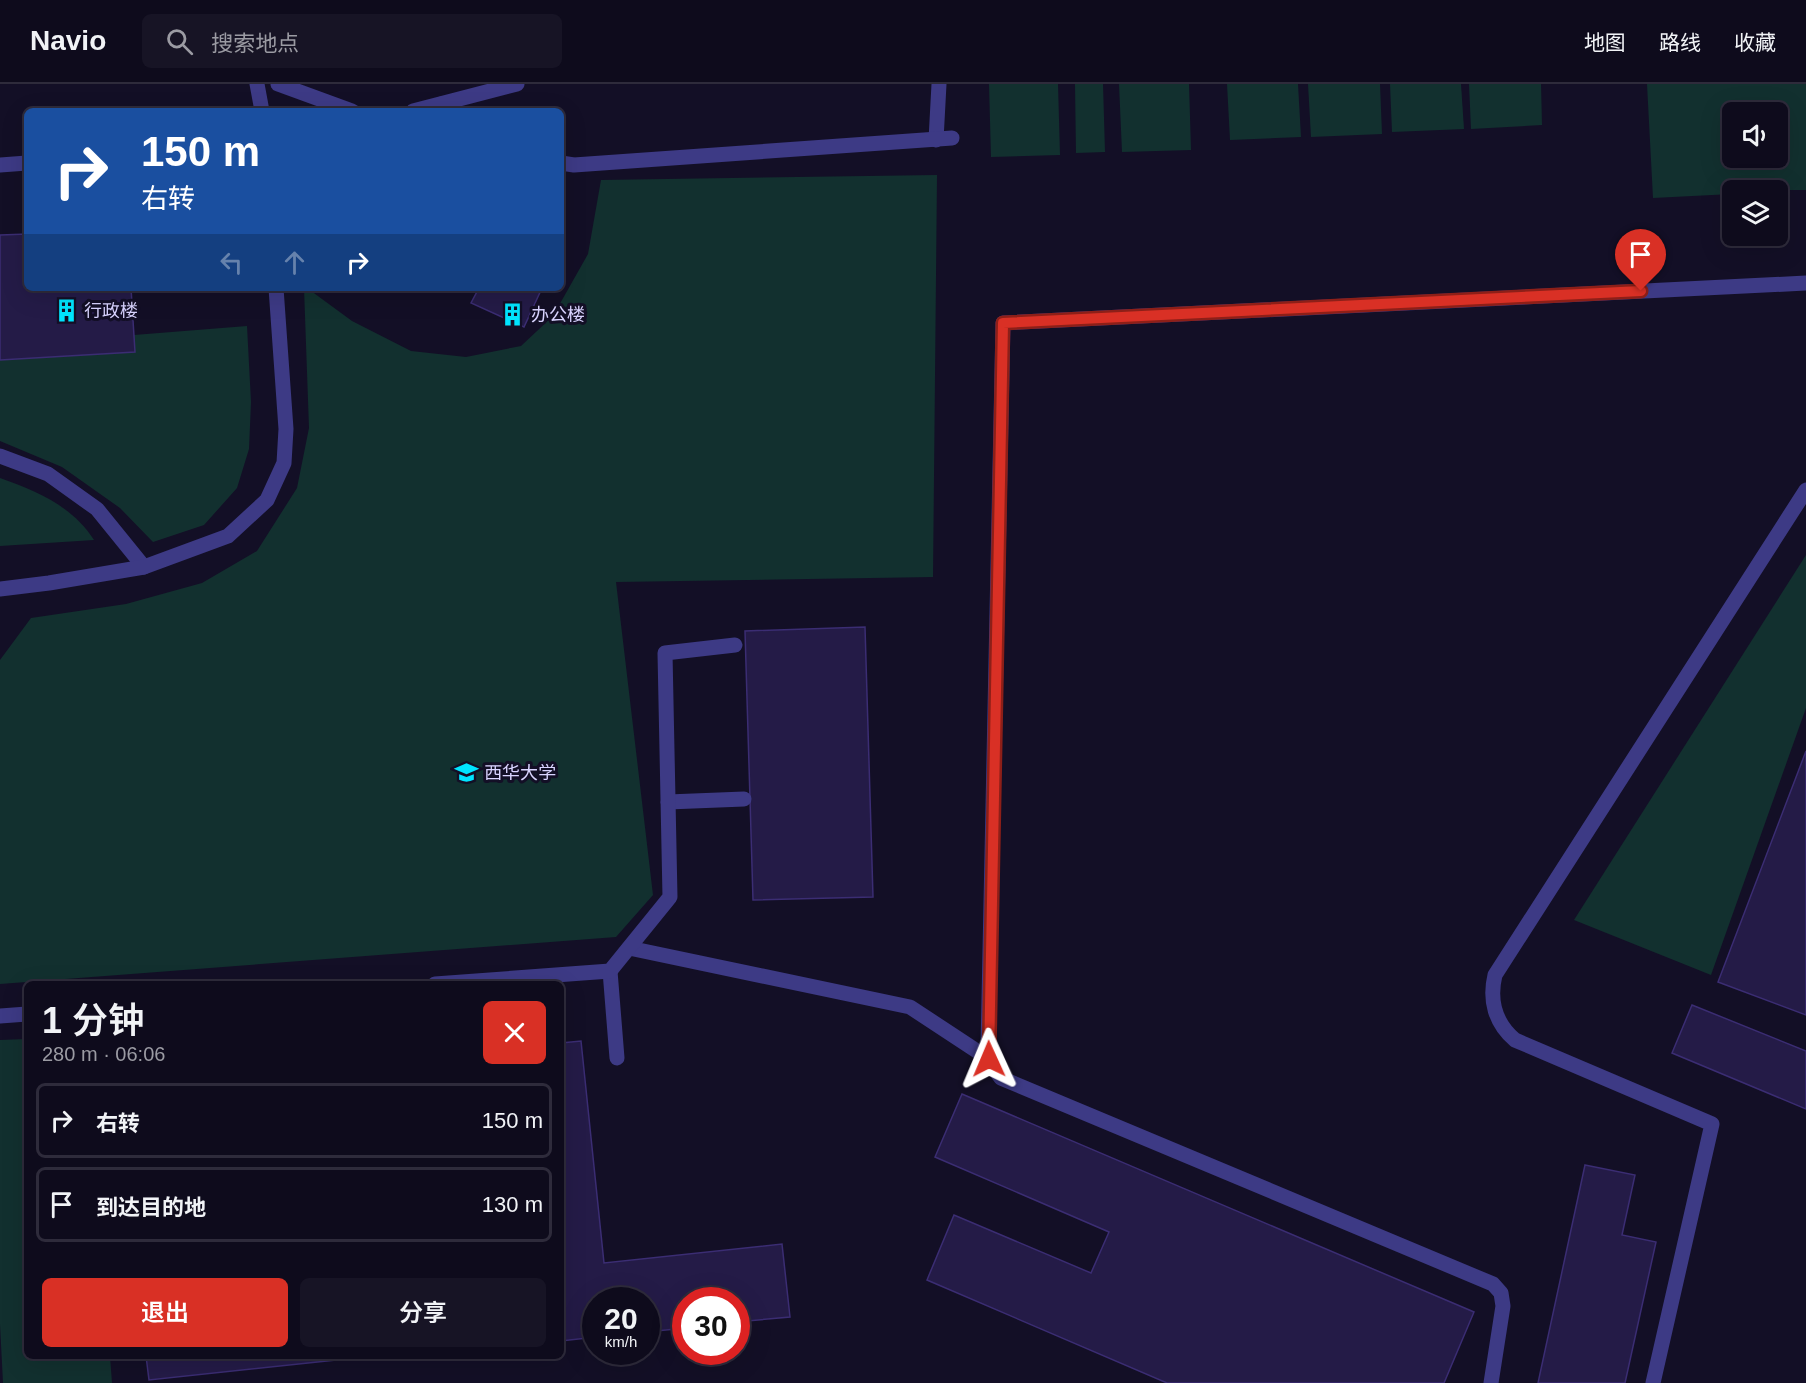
<!DOCTYPE html>
<html lang="zh">
<head>
<meta charset="utf-8">
<style>
	:root { --surface:#0e0b1c; --page:#171425; --text:#f1f3f6; --muted:#9b9ba3; --line:#2e2b3b; --accent:#d93025 }
	body { margin:0; font-family:Arial,"Noto Sans SC",sans-serif; background:var(--page); color:var(--text); height:100vh; display:flex; flex-direction:column; font-size:22px; white-space:nowrap }
	* { box-sizing:border-box; margin:0 }
	p { font-size:20px; color:var(--muted) }
	.icon { flex:none; width:33px; height:33px; fill:none; stroke:currentColor; stroke-width:2; stroke-linecap:round; stroke-linejoin:round }
	.map { position:relative; flex:1; overflow:hidden }
	.side { position:absolute; left:24px; top:897px; width:540px; height:378px; display:flex; flex-direction:column; background:var(--surface); border-radius:9px; box-shadow:0 6px 24px #0002,0 0 0 2px var(--line) }
	.side>* { flex:none }
	.guide { position:absolute; left:24px; top:24px; width:540px; height:183px; border-radius:9px; box-shadow:0 6px 24px #0002,0 0 0 2px var(--line); background:#1a4fa0; color:#fff; overflow:hidden }
	.tools { position:absolute; left:1722px; top:18px; display:grid; gap:12px }
	.tools a { display:grid; place-items:center; width:66px; height:66px; border-radius:9px; background:var(--surface); box-shadow:0 6px 24px #0002,0 0 0 2px var(--line); font-size:30px }
	.speed { position:absolute; left:582px; top:1203px; display:flex; gap:12px; font-size:30px; font-weight:700; text-align:center }
	.speed>* { display:grid; place-content:center; width:78px; height:78px; border-radius:50%; background:var(--surface); box-shadow:0 6px 24px #0002,0 0 0 2px var(--line); line-height:1 }
	.speed small { font-size:15px; font-weight:400 }
	.speed .limit { border:9px solid #d22; background:#fff; color:#111 }
	.pin { position:absolute; display:grid; place-items:center; width:51px; height:51px; color:#fff; margin:-62px -26px; border-radius:50% 50% 50% 0; rotate:-45deg; box-shadow:0 0 6px #0007 }
	.pin .icon { rotate:45deg }
	.me { position:absolute; width:66px; margin:-33px; rotate:359deg; stroke-linejoin:round; filter:drop-shadow(0 0 4px #0008) }
	.turn { display:flex; align-items:center; gap:21px; height:126px; padding:0 18px; font-size:27px }
	.turn .icon { width:78px; height:78px; stroke-width:2.5 }
	.turn b { display:block; font-size:42px; line-height:51px }
	.lanes { display:flex; align-items:center; height:57px; padding:0 18px; background:#0003; justify-content:center; gap:30px; direction:ltr }
	.lanes .off { opacity:.35 }
	.round { display:grid; place-items:center; flex:none; width:63px; height:63px; border-radius:9px; background:var(--page) }
	.overview { display:flex; align-items:center; justify-content:space-between; height:102px; padding:0 18px }
	h1 { font-size:36px; font-weight:600; line-height:45px }
	.button { display:flex; gap:12px; margin-top:auto; padding:12px 18px }
	.button a { flex:1; height:69px; border-radius:9px; background:var(--accent); color:#fff; font-size:24px; font-weight:600; line-height:69px; text-align:center }
	.button a+a { background:var(--page); color:var(--text) }
	ul { padding:0; list-style:none }
	li { display:flex; align-items:center; gap:18px; height:75px; margin:0 12px 9px; padding:0 6px; border:3px solid var(--line); border-radius:9px }
	li div { flex:1 }
	li b { display:block; font-size:22px }
	li em { font-style:normal }
	header { display:flex; align-items:center; gap:36px; box-sizing:border-box; height:84px; padding:0 30px; background:var(--surface); border-bottom:2px solid var(--line) }
	header strong { font-size:28px }
	nav { display:flex; gap:33px; margin-inline-start:auto; font-size:21px }
	.search { width:420px; height:54px; background:var(--page); display:flex; align-items:center; gap:15px; box-sizing:border-box; padding:0 21px; border-radius:9px; color:var(--muted); font-size:22px }
	.map>svg:first-child { display:block }
</style>
</head>
<body>
<header>
<strong>Navio</strong>
<div class="search"><svg class="icon" aria-label="search" viewBox="0 0 24 24"><circle cx="10" cy="10" r="6"/><path d="M15 15l6 6"/></svg>搜索地点</div>
<nav><a>地图</a><a>路线</a><a>收藏</a></nav>
</header>
<div class="map">
<svg width="1806" height="1299" viewBox="0 0 1806 1299">
	<rect width="100%" height="100%" fill="#130f26"/>
	<g fill="#12302f" fill-rule="evenodd">
		<path d="M989 0H1058L1060 71 991 73Z"/>
		<path d="M1075 0H1103L1105 68 1076 69Z"/>
		<path d="M1119 0H1189L1191 66 1122 68Z"/>
		<path d="M1227 0H1298L1301 53 1230 56Z"/>
		<path d="M1308 0H1380L1382 50 1311 53Z"/>
		<path d="M1390 0H1461L1464 45 1392 48Z"/>
		<path d="M1469 0H1541L1542 41 1471 45Z"/>
		<path d="M1647 0H1806V106H1732V110L1653 114ZM1732 28H1778V74H1732Z"/>
		<path d="M937 91 933 493 616 498 653 811 616 853 0 900V576L31 534 126 520 202 499 257 467 297 404 309 344 304 204H307L352 237 411 267 466 273 521 262 553 232 588 170 601 96Z"/>
		<path d="M247 242 251 318 249 365 237 404 204 441 153 458 120 424 62 383 0 357V276L134 268V251Z"/>
		<path d="M0 394C37 407 72 422 94 456L0 462Z"/>
		<path d="M1806 471V624L1711 891 1574 836Z"/>
		<path d="M27 955V1272H110L112 1299H3L0 1240V956Z"/>
	</g>
	<g fill="#241b47" stroke="#3b2d73" stroke-width="1.5">
		<path d="M27 150V204H131L135 268 0 276V151Z"/>
		<path d="M479 204H542L524 243 471 219Z"/>
		<path d="M865 543 873 813 753 816 745 547Z"/>
		<path d="M1806 667V931L1718 898Z"/>
		<path d="M1692 921 1806 967V1025L1672 969Z"/>
		<path d="M581 957 604 1179 782 1160 790 1233 736 1238V1216H686V1244L646 1248V1216H596V1253L561 1257V959Z"/>
		<path d="M962 1010 1474 1228 1444 1299H1167L927 1196 954 1131 1091 1189 1109 1148 935 1073Z"/>
		<path d="M1585 1081 1635 1091 1622 1151 1656 1158 1625 1299H1538Z"/>
		<path d="M146 1272H374L149 1296Z"/>
	</g>
	<g fill="none" stroke-linecap="round" stroke-linejoin="round">
		<g stroke="#3d3a85" stroke-width="15">
			<path d="M441 20 455 27"/>
			<path d="M936 56 939 0"/>
			<path d="M561 79 574 81 952 54"/>
			<path d="M629 864 910 923 989 975"/>
		</g>
		<g stroke="#3d3a85" stroke-width="15">
			<path d="M257 0 262 27"/>
			<path d="M278 0 352 27"/>
			<path d="M413 27 517 0"/>
			<path d="M0 81 27 79"/>
			<path d="M0 372 48 390 97 425 144 483"/>
			<path d="M0 505 49 499 144 483 228 452 267 416 284 379 286 345 276 204"/>
			<path d="M668 718 744 715"/>
			<path d="M610 887 617 974"/>
			<path d="M435 900 610 887 670 813 665 569 735 561"/>
			<path d="M0 932 27 930"/>
			<path d="M1491 1299 1503 1222 1501 1209 1493 1200 1001 994C993 984 990 977 988 964L1003 239 1806 199"/>
			<path d="M1653 1299 1712 1040 1515 956C1495 939 1489 916 1495 891L1806 406"/>
		</g>
	</g>
	<g fill="none" stroke-linecap="round" stroke-linejoin="round">
		<defs>
			<path id="route" d="M989 975 1003 239 1641 207"/>
		</defs>
		<use href="#route" stroke="#8d1f18" stroke-width="15"/>
		<use href="#route" stroke="#d93025" stroke-width="10"/>
	</g>
	<defs>
		<symbol id="building-bare" viewBox="-9 -9 18 18"><path d="M-4-6H4V6H1V3H-1V6H-4ZM-2.5-4.3h1.7v1.8h-1.7ZM.8-4.3h1.7v1.8H.8ZM-2.5-1h1.7V.8h-1.7ZM.8-1h1.7V.8H.8Z" fill="#00e5ff" stroke="#130f26" stroke-width="2.5" paint-order="stroke"/></symbol>
		<symbol id="university-bare" viewBox="-9 -9 18 18"><path d="M0-5L7-2L0 1L-7-2ZM-4 1L0 2.5L4 1V4Q0 6-4 4Z" fill="#00e5ff" stroke="#130f26" stroke-width="2.5" paint-order="stroke"/></symbol>
	</defs>
	<g fill-rule="evenodd">
		<use href="#building-bare" x="50" y="210" width="33" height="33"/>
		<use href="#building-bare" x="496" y="214" width="33" height="33"/>
		<use href="#university-bare" x="450" y="672" width="33" height="33"/>
	</g>
	<g text-anchor="middle" dominant-baseline="central" stroke-width="6" stroke-linejoin="round" paint-order="stroke">
		<g font-size="18" fill="#d9d4ff" stroke="#130f26" text-anchor="start">
			<text x="84" y="227">行政楼</text>
			<text x="531" y="231">办公楼</text>
			<text x="484" y="689">西华大学</text>
		</g>
	</g>
</svg>
<div class="tools">
<a><svg class="icon" aria-label="sound" viewBox="0 0 24 24"><path d="M4 9h4l5-4v14l-5-4H4zM17 9q2 3 0 6"/></svg></a>
<a><svg class="icon" aria-label="layers" viewBox="0 0 24 24"><path d="M12 4l9 5-9 5-9-5zM3 14l9 5 9-5"/></svg></a>
</div>
<div class="speed"><div>20<small>km/h</small></div><div class="limit">30</div></div>
<div class="pin" style="left:1641px;top:207px;background:#d93025"><svg class="icon" aria-label="arrive" viewBox="0 0 24 24"><path d="M6 21V4h12l-3 4 3 4H6"/></svg></div>
<svg class="me" style="left:989px;top:975px" viewBox="-20 -20 40 40"><path d="M0-17L14 15 0 8-14 15z" fill="#d93025" stroke="#fff" stroke-width="4"/></svg>
<div class="guide">
<div class="turn"><svg class="icon" aria-label="right" viewBox="0 0 24 24"><path d="M7 20v-9h11M14 6l5 5-5 5"/></svg><div><b>150 m</b>右转</div></div>
<div class="lanes"><svg class="icon off" aria-label="left" viewBox="0 0 24 24"><path d="M17 20v-9H6M10 6l-5 5 5 5"/></svg><svg class="icon off" aria-label="ahead" viewBox="0 0 24 24"><path d="M12 20V5M6 11l6-6 6 6"/></svg><svg class="icon" aria-label="right" viewBox="0 0 24 24"><path d="M7 20v-9h11M14 6l5 5-5 5"/></svg></div>
</div>
<section class="side">
<div class="overview"><div><h1>1 分钟</h1><p>280 m · 06:06</p></div><a class="round" style="background:#d93025;color:#fff"><svg class="icon" aria-label="close" viewBox="0 0 24 24"><path d="M6 6l12 12M18 6L6 18"/></svg></a></div>
<ul>
<li><svg class="icon" aria-label="right" viewBox="0 0 24 24"><path d="M7 20v-9h11M14 6l5 5-5 5"/></svg><div><b>右转</b></div><em>150 m</em></li>
<li><svg class="icon" aria-label="arrive" viewBox="0 0 24 24"><path d="M6 21V4h12l-3 4 3 4H6"/></svg><div><b>到达目的地</b></div><em>130 m</em></li>
</ul>
<div class="button"><a>退出</a><a>分享</a></div>
</section>
</div>
</body>
</html>
